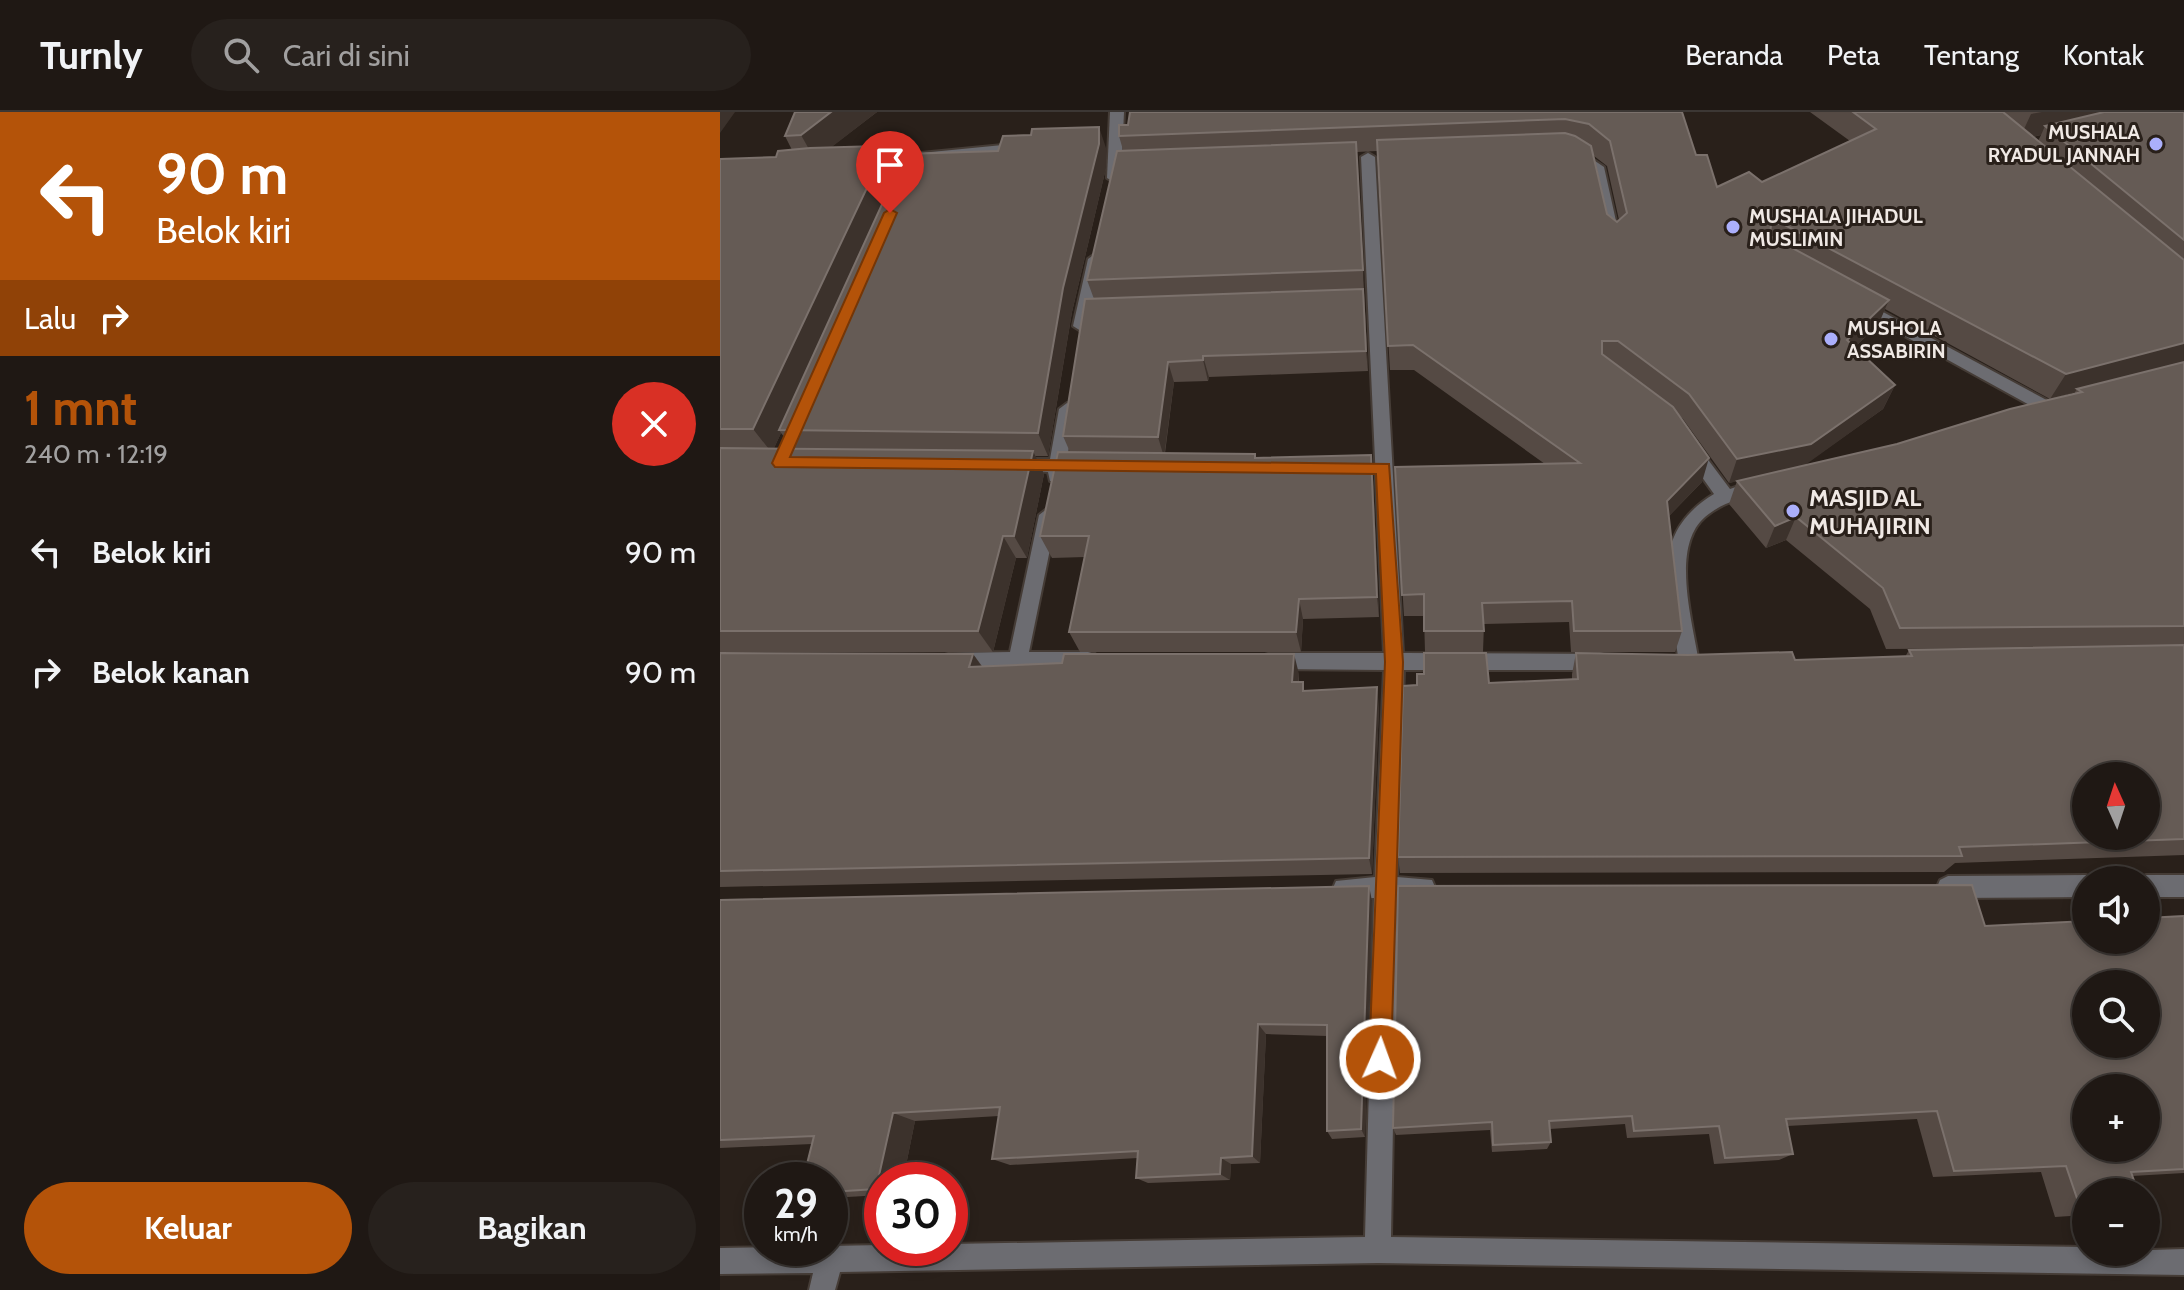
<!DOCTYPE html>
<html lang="id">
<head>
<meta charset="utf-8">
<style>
	:root { --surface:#1f1814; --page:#27211d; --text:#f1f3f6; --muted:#a1a0a0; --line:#3c3734; --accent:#b45309 }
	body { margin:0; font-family:Cabin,sans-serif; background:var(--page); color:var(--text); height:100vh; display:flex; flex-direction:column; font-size:30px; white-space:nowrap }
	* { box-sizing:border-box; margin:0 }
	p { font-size:26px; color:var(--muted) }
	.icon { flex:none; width:44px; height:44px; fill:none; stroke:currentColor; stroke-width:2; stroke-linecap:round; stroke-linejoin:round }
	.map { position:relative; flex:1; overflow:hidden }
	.panel { display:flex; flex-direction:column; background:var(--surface); width:720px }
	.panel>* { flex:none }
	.guide { background:#b45309; color:#fff; overflow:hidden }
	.needle { width:52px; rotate:357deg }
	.tools { position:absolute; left:1352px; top:650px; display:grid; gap:16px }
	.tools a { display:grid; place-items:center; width:88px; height:88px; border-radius:50%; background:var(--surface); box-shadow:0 4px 12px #0003,0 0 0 2px var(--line); font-size:40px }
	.speed { position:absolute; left:24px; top:1050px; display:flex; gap:16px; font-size:40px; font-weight:700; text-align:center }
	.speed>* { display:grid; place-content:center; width:104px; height:104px; border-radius:50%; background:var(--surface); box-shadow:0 4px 12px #0003,0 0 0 2px var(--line); line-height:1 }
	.speed small { font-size:20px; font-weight:400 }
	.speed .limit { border:12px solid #d22; background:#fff; color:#111 }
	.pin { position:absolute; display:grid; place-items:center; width:68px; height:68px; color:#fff; margin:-82px -34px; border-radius:50% 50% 50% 0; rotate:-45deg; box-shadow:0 0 8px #0007 }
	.pin .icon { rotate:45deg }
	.me { position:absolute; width:88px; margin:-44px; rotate:2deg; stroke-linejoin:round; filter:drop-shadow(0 0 6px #0008) }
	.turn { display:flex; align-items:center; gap:28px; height:168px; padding:0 24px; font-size:36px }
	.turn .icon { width:104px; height:104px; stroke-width:2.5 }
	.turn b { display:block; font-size:56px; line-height:68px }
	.then { display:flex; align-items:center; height:76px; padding:0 24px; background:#0003; gap:16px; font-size:30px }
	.round { display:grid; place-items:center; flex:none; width:84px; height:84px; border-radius:42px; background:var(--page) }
	.headline { display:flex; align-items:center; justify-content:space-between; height:136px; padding:0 24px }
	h1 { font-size:48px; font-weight:700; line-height:60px; color:var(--accent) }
	.button { display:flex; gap:16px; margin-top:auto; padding:16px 24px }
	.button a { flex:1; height:92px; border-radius:48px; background:var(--accent); color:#fff; font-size:32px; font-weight:700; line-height:92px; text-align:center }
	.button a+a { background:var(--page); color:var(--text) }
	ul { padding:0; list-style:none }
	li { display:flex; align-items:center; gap:24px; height:120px; padding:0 24px }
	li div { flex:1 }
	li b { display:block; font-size:30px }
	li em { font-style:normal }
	header { display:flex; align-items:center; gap:48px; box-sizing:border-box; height:112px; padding:0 40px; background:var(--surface); border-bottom:2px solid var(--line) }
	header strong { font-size:38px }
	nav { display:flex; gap:44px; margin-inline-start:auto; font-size:28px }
	.search { width:560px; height:72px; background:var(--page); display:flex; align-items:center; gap:20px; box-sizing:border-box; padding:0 28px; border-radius:44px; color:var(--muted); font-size:30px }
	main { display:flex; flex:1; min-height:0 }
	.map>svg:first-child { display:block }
</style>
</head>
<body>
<header>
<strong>Turnly</strong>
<div class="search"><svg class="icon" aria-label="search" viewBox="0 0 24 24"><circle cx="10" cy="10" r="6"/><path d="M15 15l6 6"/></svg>Cari di sini</div>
<nav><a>Beranda</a><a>Peta</a><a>Tentang</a><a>Kontak</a></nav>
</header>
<main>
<section class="panel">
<div class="guide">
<div class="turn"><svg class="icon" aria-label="left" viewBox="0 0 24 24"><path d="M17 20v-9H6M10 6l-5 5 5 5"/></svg><div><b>90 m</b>Belok kiri</div></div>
<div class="then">Lalu<svg class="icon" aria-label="right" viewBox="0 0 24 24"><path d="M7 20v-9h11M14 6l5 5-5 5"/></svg></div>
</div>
<div class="headline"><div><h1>1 mnt</h1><p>240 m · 12:19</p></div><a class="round" style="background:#d93025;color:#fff"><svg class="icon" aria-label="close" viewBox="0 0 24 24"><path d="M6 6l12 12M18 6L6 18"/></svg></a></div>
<ul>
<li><svg class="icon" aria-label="left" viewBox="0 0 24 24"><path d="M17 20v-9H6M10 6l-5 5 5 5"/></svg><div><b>Belok kiri</b></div><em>90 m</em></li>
<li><svg class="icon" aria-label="right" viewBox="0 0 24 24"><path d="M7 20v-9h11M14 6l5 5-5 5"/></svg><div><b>Belok kanan</b></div><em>90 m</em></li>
</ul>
<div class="button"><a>Keluar</a><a>Bagikan</a></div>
</section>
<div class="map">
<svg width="1464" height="1178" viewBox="0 0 1464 1178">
	<rect width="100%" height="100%" fill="#29201a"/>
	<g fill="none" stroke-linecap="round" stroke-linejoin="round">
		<defs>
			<g id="minor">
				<path d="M390 0H404L401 66 394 70 387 66Z"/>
				<path d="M303 31 308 32V38L140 55 133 51 140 47Z"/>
				<path d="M850 39H860L884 55 900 127 898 130 893 132 886 127 871 57 850 45Z"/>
				<path d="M648 41 655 45 683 541 880 542 887 544 890 550 887 556 880 558H684L677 765 712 768 715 775 712 782 677 786 671 1125 1366 1135V1140L1464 1137V1163L658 1151 120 1160 115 1178H89L93 1161 0 1162V1136L162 1133V1136H230V1132L645 1125 654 786 624 787 616 783 613 776 616 769 655 765 664 558 552 557 545 555 542 549 545 543 552 541H664L641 45Z"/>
				<path d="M375 142 382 147 369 214 361 219 353 214 368 147Z"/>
				<path d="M1137 186 1334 292 1336 296 1334 300H1322L1132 195 1129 191Z"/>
				<path d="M347 291 355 297 347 347 365 350 368 354 365 358 345 360 342 369H330L328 360 289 357 286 353 295 347H330L339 297Z"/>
				<path d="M971 331 977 333 1010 377 1036 368 1045 375 1042 380C1022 386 1001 391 985 405 950 435 973 511 979 551L976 557H962L959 551C950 483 925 424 994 382L962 337Z"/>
				<path d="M328 396 337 403 309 540H368L375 542 378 548 375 554 225 555 222 549 225 543 232 541 290 540 319 403Z"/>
				<path d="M1366 763 1374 768H1366V785L1228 786 1220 782 1217 775 1220 768 1228 764Z"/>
				<path d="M1426 763H1464V785H1426V768H1418Z"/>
			</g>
		</defs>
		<use href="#minor" stroke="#453c36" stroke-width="4"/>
		<use href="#minor" fill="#6c6c71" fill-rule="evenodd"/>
	</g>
	<g fill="#554a44" fill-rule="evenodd">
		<path d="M75 0H157L111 35 158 34 174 65 387 39 386 56 352 200 328 344H315L324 362 307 446H296L273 540H0V47L56 45 72 38 65 24ZM61 321 73 336H54Z"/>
		<path d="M962 0 976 43 997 75 1042 70 1130 29 1090 0H1464V743L1235 751 1224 760 680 761 678 745 769 571 852 568V562L856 541 1075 548 1185 545 1189 538 1306 536 1166 537 1150 497 1066 428 1046 436 1009 392 1017 369 1009 371 963 307 959 303 982 370 949 404 962 519 955 540H851L849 510 764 512 763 540H705L704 504H684L675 355 825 352 694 258H670L657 39 637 40 648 259 489 265 488 269 454 270 445 341 536 346 653 365 659 505 583 507 581 540H360L349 520 365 445 332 446 320 424 350 340 343 324 374 187 367 168 403 38 399 24ZM1321 23 1318 29 1313 25ZM874 44 887 54 899 108 897 110 887 102ZM1165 197 1330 287 1355 280 1354 282 1177 332 1084 353 1163 297 1175 273 1135 235 1158 213Z"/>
		<path d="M0 541 253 542 262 554 579 562V570L585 579 659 595 652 762 0 775Z"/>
		<path d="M0 788 652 789 645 1025 612 1027 607 1019V924L546 922 540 1051 511 1052 510 1068 428 1071 416 1066 418 1046 290 1053 272 1047 279 1004 195 1009 183 1068H162V1083L110 1086V1068L92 1032 0 1036Z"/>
		<path d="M1464 804V1061L1412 1064 1366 1080V1103L1335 1105 1321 1060 1213 1065 1197 1007 1067 1014 1073 1042 1059 1048 994 1052 989 1022 907 1026 905 1012 830 1017 831 1030 827 1037 772 1040 770 1018 676 1023 673 1016 1265 814Z"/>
	</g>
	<g fill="#3c322c">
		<path d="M0 0H15L0 21Z"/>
		<path d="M111 0H157L95 48 81 23Z"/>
		<path d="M1322 0H1422L1325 14 1321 23 1299 28 1311 2Z"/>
		<path d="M379 15 387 39 386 56 352 200 328 344 318 321 343 176Z"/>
		<path d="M636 30 638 54 645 182 643 158Z"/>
		<path d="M158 34 175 67 59 318 61 321 52 341 33 317Z"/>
		<path d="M643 177 645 198 648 259 646 239Z"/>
		<path d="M1169 188 1158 213 1117 252 1127 228Z"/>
		<path d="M1464 231V250L1357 277 1355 280 1330 287 1346 262Z"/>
		<path d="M483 244 489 265 488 269 483 248Z"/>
		<path d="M448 250 454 270 444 345 438 325Z"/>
		<path d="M1175 273 1163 297 1081 356 1009 371 1017 347Z"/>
		<path d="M313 339 324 362 307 446 294 424Z"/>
		<path d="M651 343 653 365 659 505 657 485Z"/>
		<path d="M989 346 982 370 941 412 947 389Z"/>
		<path d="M1076 405 1066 428 1046 436 1055 414Z"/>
		<path d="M283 424 296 446 273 540 258 519Z"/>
		<path d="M579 487 583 507 581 540 576 520Z"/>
		<path d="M253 542 267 562 249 555Z"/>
		<path d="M574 542 579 562 577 590 572 570Z"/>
		<path d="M657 575 659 595 652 762 649 746Z"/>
		<path d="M649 774 652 789 645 1025 641 1017Z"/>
		<path d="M538 912 546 922 540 1051 532 1044Z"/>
		<path d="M173 1001 195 1009 183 1068H162V1078L156 1077Z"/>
		<path d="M501 1046 511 1052 510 1068 500 1062Z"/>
	</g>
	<g fill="#655b55" stroke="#7b716c" stroke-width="2" fill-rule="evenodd">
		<path d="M75 0H111L81 23 65 24Z"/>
		<path d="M410 0H962L976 43H987L997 75 1029 60 1042 70 1156 17 1133 0H1283L1464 148V231L1346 262 1063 112H1051L1050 124 1169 188 1127 228 1175 273 1091 332 1017 347 969 282 898 229H882V242L953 295 989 346 947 389 962 519H854L852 489 762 491 764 519H704V482L682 483 675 355 860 351 693 233 668 234 657 28 845 21 855 24 871 34 887 102 897 110 907 101 890 29 869 12 845 7 399 24V13H408Z"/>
		<path d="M1384 0H1464V128L1325 14Z"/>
		<path d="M379 15V32L343 176 318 321 59 318 185 42 278 39 283 24 311 23 312 17Z"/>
		<path d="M636 30 643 158 367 168 397 39Z"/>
		<path d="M158 34 155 42H163L33 317H0V47L56 45 58 39 90 36Z"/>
		<path d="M643 177 646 239 483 244V248L448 250 438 325 343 324 365 187Z"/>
		<path d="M1464 250V514L1180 516 1163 476 1076 405 1055 414 1017 369 1177 332 1290 297 1362 280 1357 277Z"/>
		<path d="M0 336 313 339 294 424H283L258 519H0Z"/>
		<path d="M338 340 535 342V346L651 343 657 485 579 487 576 520H349L369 424H320Z"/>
		<path d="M1464 533V727L1239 735 1242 744 678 745 683 574 697 573V562H704V541H766L769 571 858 567 856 541 968 543 1072 540 1075 548 1192 544 1189 538ZM1366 664H1426V724H1366Z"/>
		<path d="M0 541 253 542 249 555 342 551 344 542H574L572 570H583V579L657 575 649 746 0 759Z"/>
		<path d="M1252 773 1265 814 1366 809V828H1426V806L1464 804V1057L1411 1060 1418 1080H1366V1101H1362L1346 1054 1234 1059 1217 999 1066 1007 1073 1042 1005 1046 999 1014 914 1019 912 1004 829 1009 831 1030 773 1033 772 1010 673 1016 678 774ZM1366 872H1426V932H1366ZM1366 976H1426V1036H1366Z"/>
		<path d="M649 774 641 1017 607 1019V913L538 912 532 1044 501 1046 500 1062 416 1066 418 1039 272 1047 280 995 173 1001 156 1077 110 1080V1068H83L94 1024 0 1028V788Z"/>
	</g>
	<path fill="#b45309" stroke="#753606" stroke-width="2" d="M170 97 177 101 70 345 669 352 683 550 671 947 668 954 660 958 653 954 649 947 665 550 656 362 55 355 52 351 164 101Z"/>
	<g fill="#abaffb" stroke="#29201a" stroke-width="3">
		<circle cx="1436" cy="32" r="8"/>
		<circle cx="1013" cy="115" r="8"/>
		<circle cx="1111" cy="227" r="8"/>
		<circle cx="1073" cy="399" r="8"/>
	</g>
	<g text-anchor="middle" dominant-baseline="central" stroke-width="6" stroke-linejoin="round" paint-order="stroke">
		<g font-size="20" font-weight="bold" fill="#f0e9e5" stroke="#29201a" text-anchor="start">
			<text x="1420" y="20" text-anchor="end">MUSHALA<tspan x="1420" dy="23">RYADUL JANNAH</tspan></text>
			<text x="1029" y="104">MUSHALA JIHADUL<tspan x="1029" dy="23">MUSLIMIN</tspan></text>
			<text x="1127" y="216">MUSHOLA<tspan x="1127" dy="23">ASSABIRIN</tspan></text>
		</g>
		<g font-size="24" font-weight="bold" fill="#f0e9e5" stroke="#29201a" text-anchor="start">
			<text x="1089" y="385">MASJID AL<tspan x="1089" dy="28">MUHAJIRIN</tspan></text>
		</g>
	</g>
</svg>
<div class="tools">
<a><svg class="needle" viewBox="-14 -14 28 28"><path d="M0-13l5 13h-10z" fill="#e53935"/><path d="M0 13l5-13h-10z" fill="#a1a0a0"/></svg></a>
<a><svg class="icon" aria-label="sound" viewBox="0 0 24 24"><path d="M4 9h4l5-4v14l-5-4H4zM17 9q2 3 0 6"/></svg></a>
<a><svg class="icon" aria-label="search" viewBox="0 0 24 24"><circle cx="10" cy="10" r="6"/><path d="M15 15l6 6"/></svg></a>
<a>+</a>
<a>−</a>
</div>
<div class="speed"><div>29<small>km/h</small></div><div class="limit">30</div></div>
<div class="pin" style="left:170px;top:101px;background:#d93025"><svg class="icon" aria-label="arrive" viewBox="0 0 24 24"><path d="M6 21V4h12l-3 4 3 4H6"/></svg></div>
<svg class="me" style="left:660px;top:947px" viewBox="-20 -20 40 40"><circle r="17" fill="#b45309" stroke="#fff" stroke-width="3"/><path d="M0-11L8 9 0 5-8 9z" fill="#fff"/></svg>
</div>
</main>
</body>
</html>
